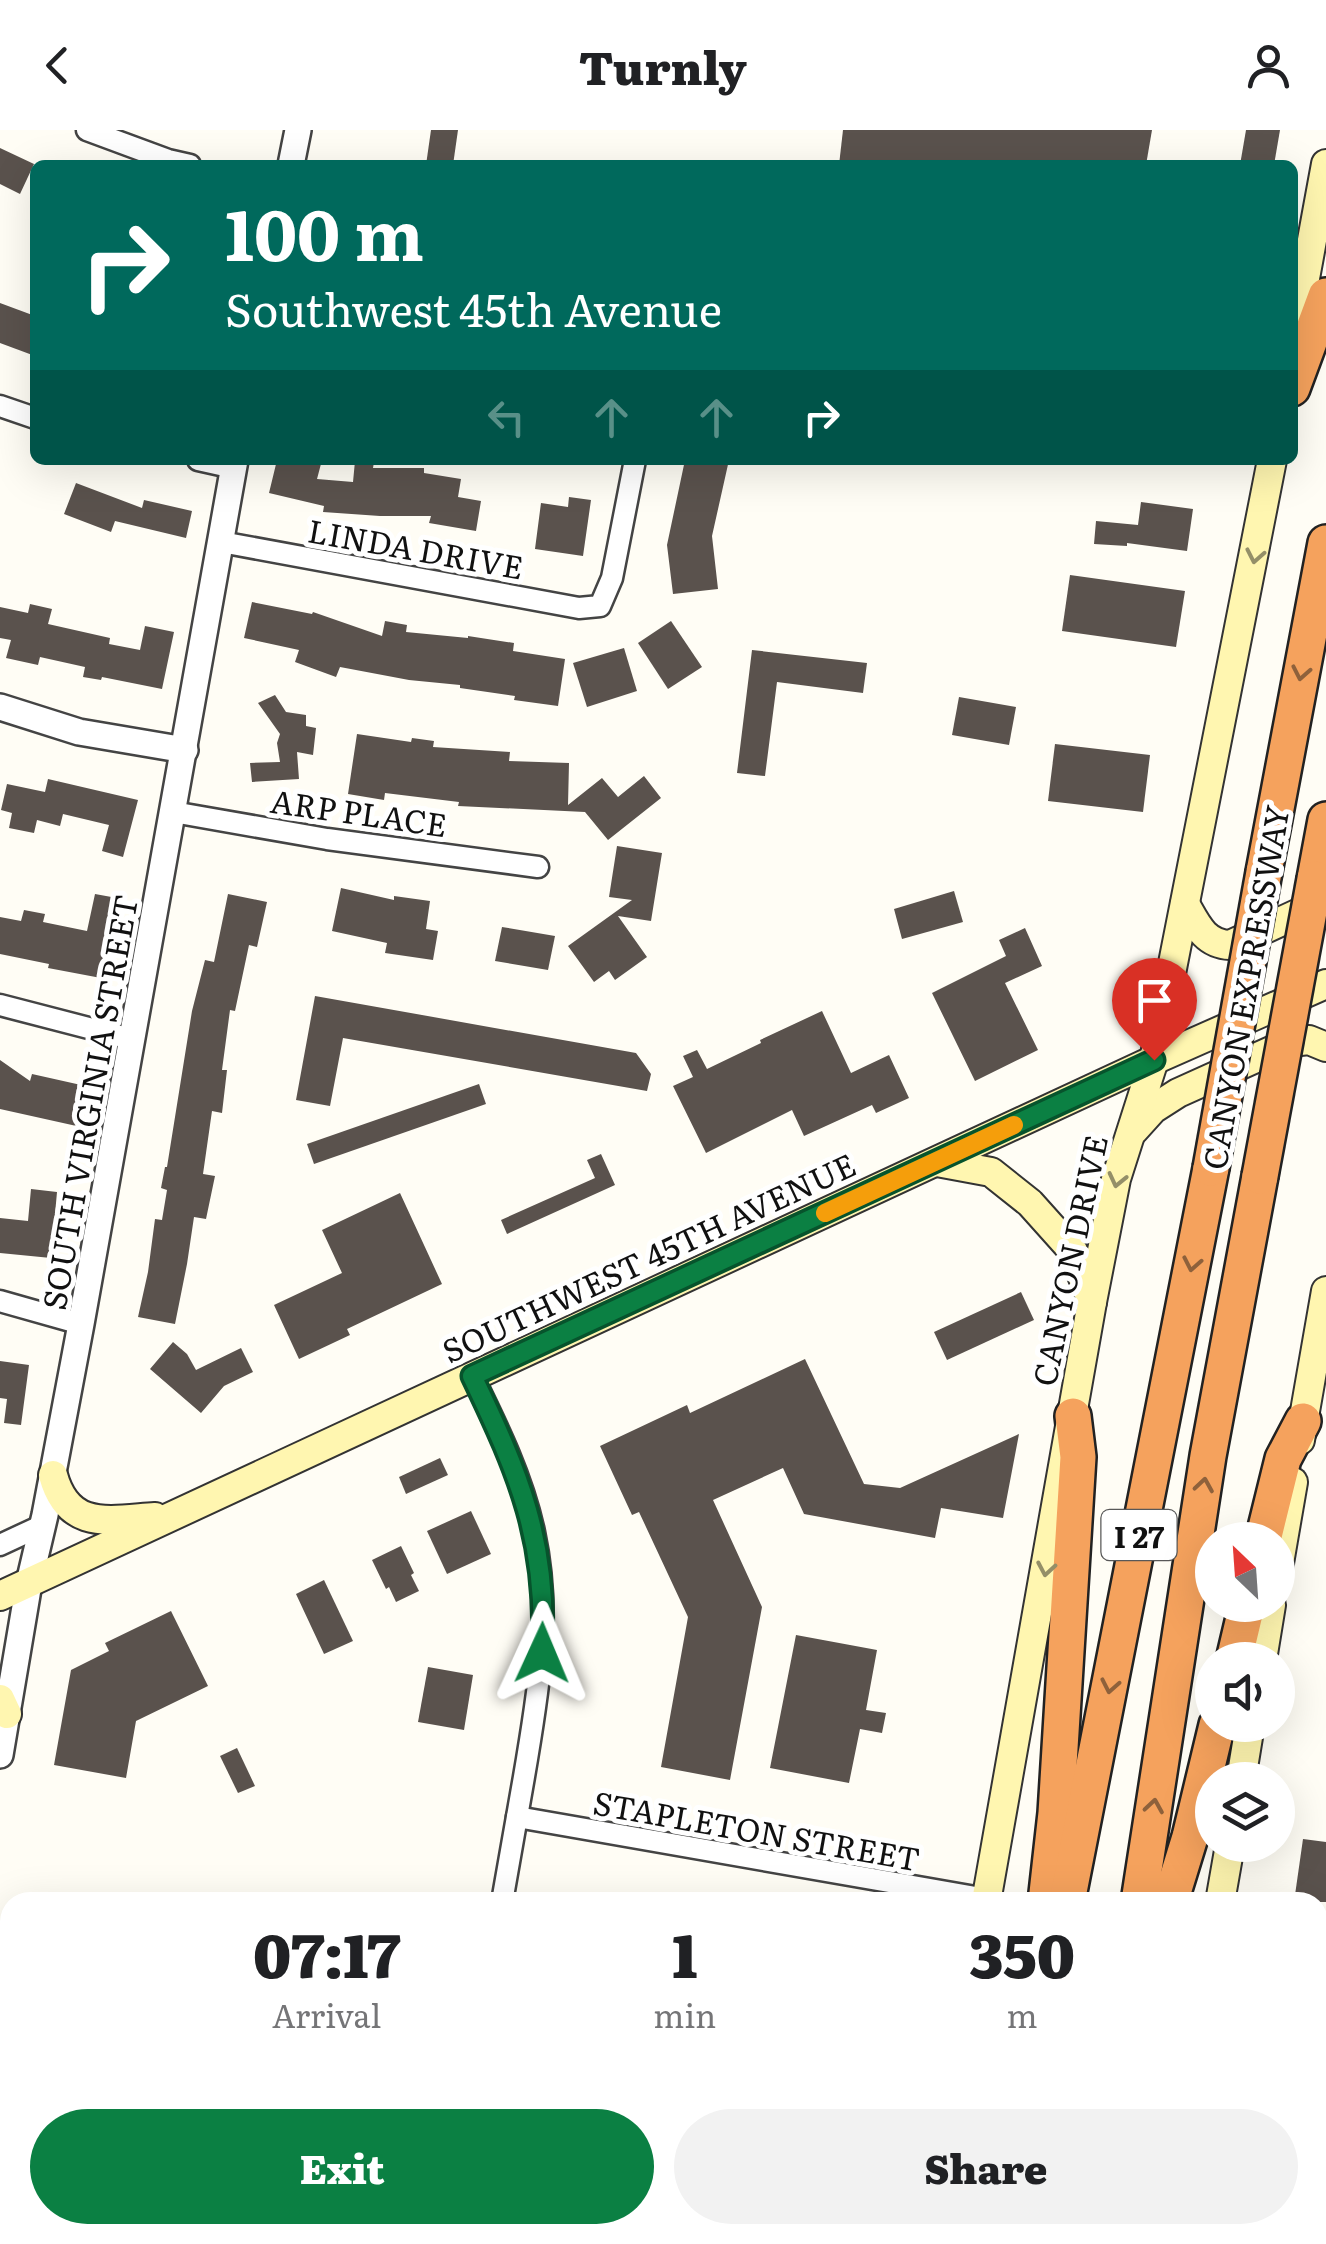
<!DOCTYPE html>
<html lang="en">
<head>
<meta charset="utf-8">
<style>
	:root { --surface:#fff; --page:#f2f2f2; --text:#202124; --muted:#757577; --accent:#0b8043 }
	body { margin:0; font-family:Literata,serif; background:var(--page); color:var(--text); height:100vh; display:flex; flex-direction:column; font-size:38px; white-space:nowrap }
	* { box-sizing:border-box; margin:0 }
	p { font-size:32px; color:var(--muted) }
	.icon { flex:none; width:55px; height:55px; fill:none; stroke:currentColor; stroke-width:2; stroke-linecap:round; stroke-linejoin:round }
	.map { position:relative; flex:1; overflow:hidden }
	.details { position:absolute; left:0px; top:1762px; width:1328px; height:352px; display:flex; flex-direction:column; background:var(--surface); border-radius:30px 30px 0 0; box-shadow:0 10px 40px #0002 }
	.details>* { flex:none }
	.top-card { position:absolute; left:30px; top:30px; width:1268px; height:305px; border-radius:15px; box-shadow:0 10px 40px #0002; background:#00695c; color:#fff; overflow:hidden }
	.needle { width:65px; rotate:335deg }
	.controls { position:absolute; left:1195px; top:1392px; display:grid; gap:20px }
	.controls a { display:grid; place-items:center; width:100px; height:100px; border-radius:50%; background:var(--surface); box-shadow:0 10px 40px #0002; font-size:50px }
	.pin { position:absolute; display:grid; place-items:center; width:85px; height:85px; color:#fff; margin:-102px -42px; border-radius:50% 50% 50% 0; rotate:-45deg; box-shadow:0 0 10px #0007 }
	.pin .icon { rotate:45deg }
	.me { position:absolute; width:110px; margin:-55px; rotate:1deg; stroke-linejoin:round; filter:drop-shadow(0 0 8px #0008) }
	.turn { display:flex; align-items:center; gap:35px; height:210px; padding:0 30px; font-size:45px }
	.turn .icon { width:130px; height:130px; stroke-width:2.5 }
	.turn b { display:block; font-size:70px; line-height:85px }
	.lanes { display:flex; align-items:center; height:95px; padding:0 30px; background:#0003; justify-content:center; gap:50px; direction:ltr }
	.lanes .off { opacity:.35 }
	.eta { display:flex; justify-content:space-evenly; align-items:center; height:170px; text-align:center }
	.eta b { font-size:60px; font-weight:800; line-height:70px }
	.cta { display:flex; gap:20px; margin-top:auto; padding:20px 30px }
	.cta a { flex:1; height:115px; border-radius:60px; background:var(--accent); color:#fff; font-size:40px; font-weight:800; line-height:115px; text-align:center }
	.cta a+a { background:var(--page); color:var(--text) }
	header { display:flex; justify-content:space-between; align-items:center; height:130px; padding:0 30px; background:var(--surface); font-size:45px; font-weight:800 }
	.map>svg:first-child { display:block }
</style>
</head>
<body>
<header><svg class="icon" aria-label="back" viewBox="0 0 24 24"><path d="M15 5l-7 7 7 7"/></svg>Turnly<svg class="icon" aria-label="person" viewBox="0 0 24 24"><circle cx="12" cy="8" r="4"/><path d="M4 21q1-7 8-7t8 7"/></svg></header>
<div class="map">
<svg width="1326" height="2114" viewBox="0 0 1326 2114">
	<rect width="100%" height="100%" fill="#fffdf5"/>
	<g fill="#5a524d">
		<path d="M431 0H458L453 35H426Z"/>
		<path d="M843 0H1152L1146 35H839Z"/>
		<path d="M1246 0H1280L1274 35H1240Z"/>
		<path d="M0 18 34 34 20 64 0 54Z"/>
		<path d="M0 173 35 186V226L0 213Z"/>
		<path d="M277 330H322L317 349 353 352 355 331 374 332 373 338H424V343L461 349 458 367 481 371 476 401 429 393 431 386H380L323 382 324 376 269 363Z"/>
		<path d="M685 330H729L712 406 718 459 673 464 667 415Z"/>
		<path d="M76 353 142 378 144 370 192 381 186 408 115 391 111 402 64 384Z"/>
		<path d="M569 367 591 370 583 426 535 419 541 373 568 377Z"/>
		<path d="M1141 372 1193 379 1187 421 1127 413V416L1094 414 1096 391 1138 395Z"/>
		<path d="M1070 445 1185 461 1176 517 1062 501Z"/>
		<path d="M252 472 312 484 313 482 382 506 385 491 407 495 406 502 468 508V506L514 513 513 521 565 529 558 576 514 570 515 566 460 558V555L409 550 340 537 336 547 295 532 299 520 244 508Z"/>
		<path d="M30 474 52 479 48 494 110 508 109 514 140 520 145 496 174 502 162 559 102 547 101 550 83 547 85 537 40 527 38 535 6 528 11 510 0 508V477L28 483Z"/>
		<path d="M671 491 702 537 668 559 638 513Z"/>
		<path d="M624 518 637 561 587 577 573 533Z"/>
		<path d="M752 520 867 533 863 563 777 552 765 646 737 643Z"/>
		<path d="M275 565 286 582 306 585V596L316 598 313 625 297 622 299 649 252 652 250 633 280 632 277 613 280 604 258 573Z"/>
		<path d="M959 567 1016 577 1009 615 952 605Z"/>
		<path d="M357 604 411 612 412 608 434 611 433 617 510 622 509 631 569 633 568 675 602 648 618 667 644 646 661 668 608 710 585 682 458 676 459 672 385 663 384 670 348 664Z"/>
		<path d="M1055 614 1150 625 1143 682 1048 671Z"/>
		<path d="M48 649 138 670 123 727 102 721 109 695 63 684 60 696 37 690 34 703 9 698 12 683 1 680 7 654 45 662Z"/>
		<path d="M617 716 662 723 651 791 618 786 647 827 615 850 609 841 594 852 568 816 632 770 609 767Z"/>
		<path d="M341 758 394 770V766L430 771 426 799 438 801 433 830 385 823 387 813 332 801Z"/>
		<path d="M954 761 963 792 902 809 894 779Z"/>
		<path d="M95 764 117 768 101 848 48 838 49 834 0 824V787L21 791 24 780 45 784 43 792 87 801Z"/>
		<path d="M228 764 267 772 257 817 249 815 235 881 230 880 222 940H227L222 983 212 981 203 1044 215 1046 206 1089 194 1087 187 1134 175 1194 138 1187 148 1142 155 1089 162 1090 167 1060 161 1058 165 1037H167L192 881 205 830 214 832Z"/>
		<path d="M502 797 555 806 548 840 495 831Z"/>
		<path d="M1025 798 1042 836 1005 853 1038 920 975 951 932 863 1006 826 999 810Z"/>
		<path d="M315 866 636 923 651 944 647 961 343 908 330 976 296 970Z"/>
		<path d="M822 881 851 943 889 925 909 968 876 983 872 975 804 1006 792 980 706 1023 673 956 693 947 683 926 697 920 707 939 761 913 760 910Z"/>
		<path d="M0 930 30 951 32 944 90 957 81 997 0 979Z"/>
		<path d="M479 954 486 974 314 1034 307 1014Z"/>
		<path d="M601 1024 615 1055 507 1104 501 1090 595 1048 587 1030Z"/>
		<path d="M31 1059 57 1062 51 1128 0 1123V1088L28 1091Z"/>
		<path d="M400 1063 442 1154 347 1199 350 1205 299 1229 274 1175 342 1143 322 1100Z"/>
		<path d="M1021 1162 1034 1190 947 1230 934 1202Z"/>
		<path d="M173 1212 187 1224 196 1240 241 1218 253 1242 224 1256 201 1283 150 1239Z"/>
		<path d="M805 1229 864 1354 900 1358 1019 1304 1003 1388 941 1378 935 1408 804 1384 783 1338 713 1370 762 1477 730 1650 661 1637 688 1487 639 1382 632 1385 600 1316 687 1275 690 1283Z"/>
		<path d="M0 1231 29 1235 21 1295 4 1293 7 1269 0 1268Z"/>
		<path d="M440 1328 448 1345 406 1364 399 1347Z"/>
		<path d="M471 1381 491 1424 447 1444 427 1401Z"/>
		<path d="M401 1416 414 1443 411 1445 419 1461 396 1472 389 1457 386 1459 372 1430Z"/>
		<path d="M324 1450 353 1511 324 1524 296 1464Z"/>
		<path d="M171 1481 208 1556 136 1591 126 1648 54 1635 71 1540 109 1521 105 1513Z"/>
		<path d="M796 1505 877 1520 866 1580 886 1583 882 1603 860 1599 849 1653 770 1638Z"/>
		<path d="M428 1537 473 1545 464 1600 418 1592Z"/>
		<path d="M237 1618 255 1656 238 1663 220 1626Z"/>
		<path d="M1303 1709 1326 1712V1772H1294Z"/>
	</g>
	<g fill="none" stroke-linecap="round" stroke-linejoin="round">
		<defs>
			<g id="minor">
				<path d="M87 0 168 30 190 35"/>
				<path d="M0 276 35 288"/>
				<path d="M198 330 234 338"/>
				<path d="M221 412 579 478 600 476 612 448 635 330"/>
				<path d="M173 682 327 709 538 737"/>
				<path d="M0 875 131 909"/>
				<path d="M0 1171 81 1194"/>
				<path d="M472 1245C497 1296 522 1346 534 1402 551 1481 540 1551 527 1629 519 1677 510 1725 502 1772"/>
				<path d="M0 1415 43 1395"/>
				<path d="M517 1687 987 1769"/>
				<path d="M439 2114 440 2105"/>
			</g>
			<g id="tertiary">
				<path d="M291 35 298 0"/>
				<path d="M0 577 79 602 185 620"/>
				<path d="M0 1625 29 1453 45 1385 81 1194 235 330"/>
			</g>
			<g id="secondary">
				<path d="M1292 219 1326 34"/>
				<path d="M1185 774C1196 793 1204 814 1230 815L1323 772"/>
				<path d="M1134 1000 1153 979 1178 963 1291 912 1309 910 1326 917"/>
				<path d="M937 1032 991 1042 1030 1073 1073 1121 1092 1172"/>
				<path d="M1300 1310 1326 1161"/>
				<path d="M53 1345C68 1401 109 1390 155 1387"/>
				<path d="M1278 1439 1293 1352"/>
				<path d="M0 1466 1154 930 1326 854"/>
				<path d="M1262 1530 1271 1475"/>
				<path d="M0 1569 7 1584"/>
				<path d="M1241 1650 1250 1595"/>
				<path d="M986 1772 1092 1172 1116 1049 1154 930 1272 330"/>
				<path d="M1220 1772 1230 1715"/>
				<path d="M1318 1911 1326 1913"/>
				<path d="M923 2114 925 2105"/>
				<path d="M1161 2114 1162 2105"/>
			</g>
			<g id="motorway">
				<path d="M1292 258 1326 166"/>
				<path d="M1264 742 1326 413"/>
				<path d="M1315 749 1326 690"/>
				<path d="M1263 1410 1283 1329 1303 1291"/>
				<path d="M1234 1530 1247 1475"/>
				<path d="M1046 1772 1056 1683 1078 1327 1073 1286"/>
				<path d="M1067 1772 1211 1038"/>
				<path d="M1139 1772 1208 1326 1260 1046"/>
				<path d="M1170 1772 1190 1707 1217 1595"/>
				<path d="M1016 2114 1018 2105"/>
				<path d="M1089 2114 1091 2105"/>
			</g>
		</defs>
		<use href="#minor" stroke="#444" stroke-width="25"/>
		<use href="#tertiary" stroke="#444" stroke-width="30"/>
		<use href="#secondary" stroke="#333" stroke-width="32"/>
		<use href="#motorway" stroke="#222" stroke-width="40"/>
		<use href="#minor" stroke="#fff" stroke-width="20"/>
		<use href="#tertiary" stroke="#fff" stroke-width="25"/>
		<use href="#secondary" stroke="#fff6b0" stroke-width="28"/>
		<use href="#motorway" stroke="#f5a25d" stroke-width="35"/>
		<defs>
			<g id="motorway-bridge">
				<path d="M1211 1038 1264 742"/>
				<path d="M1260 1046 1315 749"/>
			</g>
		</defs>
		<use href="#motorway-bridge" stroke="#222" stroke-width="40" stroke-linecap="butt"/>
		<use href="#motorway-bridge" stroke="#f5a25d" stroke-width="35"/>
	</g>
	<defs><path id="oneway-chevron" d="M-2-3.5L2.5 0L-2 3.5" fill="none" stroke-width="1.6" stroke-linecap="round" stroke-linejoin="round" transform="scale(2.5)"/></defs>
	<g stroke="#948f68">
		<use href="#oneway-chevron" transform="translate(1255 426) rotate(101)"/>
		<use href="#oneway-chevron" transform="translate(1117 1050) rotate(103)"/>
		<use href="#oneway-chevron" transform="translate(1046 1439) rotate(100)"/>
	</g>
	<g stroke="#8e613b">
		<use href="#oneway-chevron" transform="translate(1301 543) rotate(101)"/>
		<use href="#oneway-chevron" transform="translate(1192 1134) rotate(101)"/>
		<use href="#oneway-chevron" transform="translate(1204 1355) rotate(-81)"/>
		<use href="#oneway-chevron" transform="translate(1110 1556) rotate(101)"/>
		<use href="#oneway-chevron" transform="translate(1154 1676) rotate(-81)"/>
	</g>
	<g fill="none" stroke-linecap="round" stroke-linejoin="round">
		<defs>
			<path id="route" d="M542 1523C548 1412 519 1344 472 1246L1154 930"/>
		</defs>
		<use href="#route" stroke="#07532c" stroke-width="25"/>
		<use href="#route" stroke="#0b8043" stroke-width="18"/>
		<path stroke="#f59e0b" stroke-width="18" d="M825 1083 1014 995"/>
	</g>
	<g text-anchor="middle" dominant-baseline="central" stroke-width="10" stroke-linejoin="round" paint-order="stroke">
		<rect fill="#fff" stroke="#585858" stroke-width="2.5" x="1101.5" y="1380" width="75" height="50" rx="8"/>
		<g font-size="30" font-weight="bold" fill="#111">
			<text x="1139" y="1405">I 27</text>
		</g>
		<g font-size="32" fill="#111" stroke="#fff">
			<text transform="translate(416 417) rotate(10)">LINDA DRIVE</text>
			<text transform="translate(359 681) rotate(8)">ARP PLACE</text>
			<text transform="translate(1244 857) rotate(-80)">CANYON EXPRESSWAY</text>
			<text transform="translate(88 972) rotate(-80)">SOUTH VIRGINIA STREET</text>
			<text transform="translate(648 1126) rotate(-25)">SOUTHWEST 45TH AVENUE</text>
			<text transform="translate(1068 1130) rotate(-78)">CANYON DRIVE</text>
			<text transform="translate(757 1699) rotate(10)">STAPLETON STREET</text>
		</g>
	</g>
</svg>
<div class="controls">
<a><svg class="needle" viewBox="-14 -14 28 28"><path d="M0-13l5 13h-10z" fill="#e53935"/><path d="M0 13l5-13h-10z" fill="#757577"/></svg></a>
<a><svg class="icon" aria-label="sound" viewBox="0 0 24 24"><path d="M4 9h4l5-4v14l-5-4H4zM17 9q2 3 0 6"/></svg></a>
<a><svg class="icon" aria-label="layers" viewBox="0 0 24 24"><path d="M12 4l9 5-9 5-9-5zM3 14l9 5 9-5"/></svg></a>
</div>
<div class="pin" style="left:1154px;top:930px;background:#d93025"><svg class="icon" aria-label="arrive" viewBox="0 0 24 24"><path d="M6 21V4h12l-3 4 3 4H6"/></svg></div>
<svg class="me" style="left:542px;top:1523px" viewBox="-20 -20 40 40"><path d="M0-17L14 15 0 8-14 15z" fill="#0b8043" stroke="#fff" stroke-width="4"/></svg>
<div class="top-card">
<div class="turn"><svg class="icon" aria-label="right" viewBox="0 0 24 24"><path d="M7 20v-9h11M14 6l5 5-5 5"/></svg><div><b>100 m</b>Southwest 45th Avenue</div></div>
<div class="lanes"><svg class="icon off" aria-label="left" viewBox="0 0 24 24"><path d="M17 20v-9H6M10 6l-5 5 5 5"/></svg><svg class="icon off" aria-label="ahead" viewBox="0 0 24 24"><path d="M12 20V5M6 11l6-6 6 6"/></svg><svg class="icon off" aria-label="ahead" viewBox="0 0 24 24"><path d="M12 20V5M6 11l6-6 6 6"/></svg><svg class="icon" aria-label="right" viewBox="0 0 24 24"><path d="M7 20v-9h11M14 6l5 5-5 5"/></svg></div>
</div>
<section class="details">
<div class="eta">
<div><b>07:17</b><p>Arrival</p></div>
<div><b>1</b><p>min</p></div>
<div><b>350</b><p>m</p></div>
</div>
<div class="cta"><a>Exit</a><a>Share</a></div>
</section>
</div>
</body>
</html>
